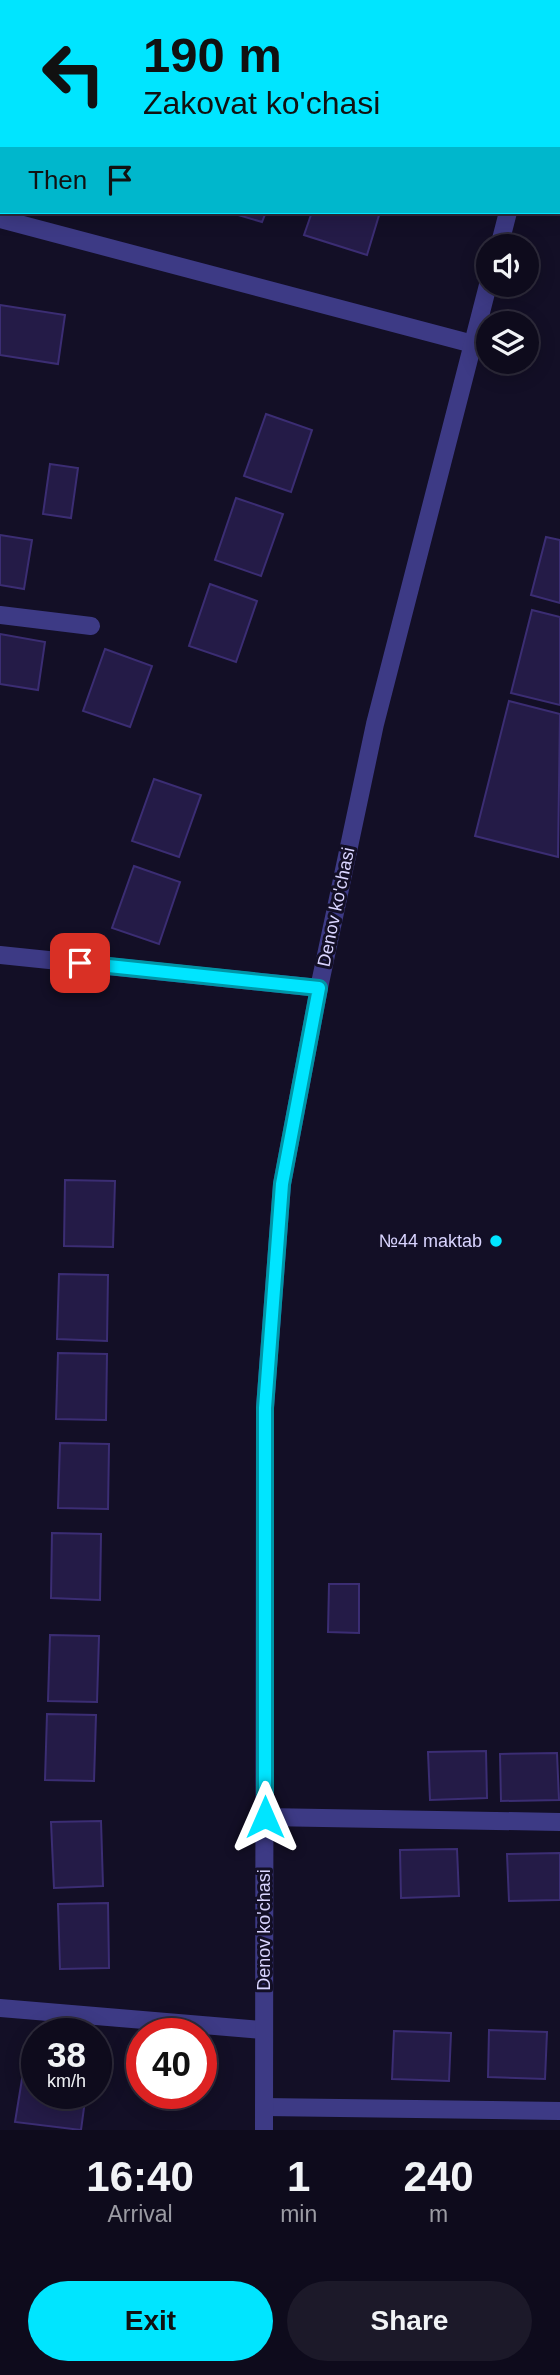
<!DOCTYPE html>
<html lang="en">
<head>
<meta charset="utf-8">
<style>
	:root { --surface:#0e0b1c; --page:#1c1929; --text:#f1f3f6; --muted:#9b9ba3; --line:#2e2b3b; --accent:#00e5ff }
	body { margin:0; font-family:Arial,sans-serif; background:var(--page); color:var(--text); height:100vh; display:flex; flex-direction:column; font-size:26px; white-space:nowrap }
	* { box-sizing:border-box; margin:0 }
	p { font-size:23px; color:var(--muted) }
	.icon { flex:none; width:38px; height:38px; fill:none; stroke:currentColor; stroke-width:2; stroke-linecap:round; stroke-linejoin:round }
	.map { position:relative; height:2130px; overflow:hidden }
	.drawer { display:flex; flex-direction:column; background:var(--surface); flex:1 }
	.drawer>* { flex:none }
	.banner { position:absolute; left:0px; top:0px; width:560px; height:214px; box-shadow:0 4px 18px #0003,0 0 0 2px var(--line); background:#00e5ff; color:#111; overflow:hidden }
	.tools { position:absolute; left:476px; top:234px; display:grid; gap:14px }
	.tools a { display:grid; place-items:center; width:63px; height:63px; border-radius:50%; background:var(--surface); box-shadow:0 4px 18px #0003,0 0 0 2px var(--line); font-size:35px }
	.speed { position:absolute; left:21px; top:2018px; display:flex; gap:14px; font-size:35px; font-weight:700; text-align:center }
	.speed>* { display:grid; place-content:center; width:91px; height:91px; border-radius:50%; background:var(--surface); box-shadow:0 4px 18px #0003,0 0 0 2px var(--line); line-height:1 }
	.speed small { font-size:18px; font-weight:400 }
	.speed .limit { border:10px solid #d22; background:#fff; color:#111 }
	.pin { position:absolute; display:grid; place-items:center; width:60px; height:60px; color:#fff; margin:-30px; border-radius:14px; box-shadow:0 4px 10px #0006 }
	.me { position:absolute; width:77px; margin:-38px; rotate:0deg; stroke-linejoin:round; filter:drop-shadow(0 0 5px #0008) }
	.turn { display:flex; align-items:center; gap:24px; height:147px; padding:0 28px; font-size:32px }
	.turn .icon { width:91px; height:91px; stroke-width:2.5 }
	.turn b { display:block; font-size:49px; line-height:60px }
	.then { display:flex; align-items:center; height:66px; padding:0 28px; background:#0003; gap:14px; font-size:26px }
	.eta { display:flex; justify-content:space-evenly; align-items:center; height:119px; text-align:center }
	.eta b { font-size:42px; font-weight:800; line-height:49px }
	.primary-button { display:flex; gap:14px; margin-top:auto; padding:14px 28px }
	.primary-button a { flex:1; height:80px; border-radius:42px; background:var(--accent); color:#111; font-size:28px; font-weight:800; line-height:80px; text-align:center }
	.primary-button a+a { background:var(--page); color:var(--text) }
	.map>svg:first-child { display:block }
</style>
</head>
<body>
<div class="map">
<svg width="560" height="2130" viewBox="0 0 560 2130">
	<rect width="100%" height="100%" fill="#130f26"/>
	<g fill="#241b47" stroke="#3b2d73" stroke-width="2">
		<path d="M0 103H2V154L0 153Z"/>
		<path d="M228 212H266L262 222Z"/>
		<path d="M312 212H380L367 255 304 235Z"/>
		<path d="M0 305 65 315 58 364 0 355Z"/>
		<path d="M266 414 312 430 291 492 244 476Z"/>
		<path d="M50 464 78 468 71 518 43 514Z"/>
		<path d="M236 498 283 514 261 576 215 560Z"/>
		<path d="M0 535 32 540 24 589 0 585Z"/>
		<path d="M546 537 560 540V603L531 595Z"/>
		<path d="M210 584 257 601 236 662 189 646Z"/>
		<path d="M532 610 560 617V705L511 693Z"/>
		<path d="M0 634 45 642 38 690 0 684Z"/>
		<path d="M105 649 152 666 130 727 83 711Z"/>
		<path d="M509 701 560 714 558 857 475 836Z"/>
		<path d="M154 779 201 795 179 857 132 841Z"/>
		<path d="M134 866 180 882 159 944 112 928Z"/>
		<path d="M65 1180 115 1181 113 1247 64 1246Z"/>
		<path d="M59 1274 108 1275 107 1341 57 1339Z"/>
		<path d="M58 1353 107 1354 106 1420 56 1419Z"/>
		<path d="M60 1443 109 1444 108 1509 58 1508Z"/>
		<path d="M52 1533 101 1534 100 1600 51 1598Z"/>
		<path d="M329 1584H359V1633L328 1632Z"/>
		<path d="M50 1635 99 1636 97 1702 48 1701Z"/>
		<path d="M47 1714 96 1715 94 1781 45 1780Z"/>
		<path d="M486 1751 487 1798 430 1800 428 1752Z"/>
		<path d="M557 1753 559 1800 501 1801 500 1754Z"/>
		<path d="M101 1821 103 1886 54 1888 51 1822Z"/>
		<path d="M457 1849 459 1896 401 1898 400 1850Z"/>
		<path d="M560 1853V1900L509 1901 507 1854Z"/>
		<path d="M108 1903 109 1968 60 1969 58 1904Z"/>
		<path d="M489 2030 547 2032 545 2079 488 2077Z"/>
		<path d="M394 2031 451 2033 449 2081 392 2079Z"/>
		<path d="M23 2073 37 2075V2093H86L81 2130 15 2122Z"/>
	</g>
	<g fill="none" stroke-linecap="round" stroke-linejoin="round">
		<g stroke="#3d3a85" stroke-width="18">
			<path d="M0 219 473 344"/>
			<path d="M0 615 91 626"/>
			<path d="M0 955 319 988"/>
			<path d="M265 1817 560 1822"/>
			<path d="M0 2008 263 2030"/>
			<path d="M264 2107 560 2111"/>
		</g>
		<g stroke="#3d3a85" stroke-width="18">
			<path d="M558 18 560 11"/>
			<path d="M499 247 508 212"/>
			<path d="M264 2130 265 1407 282 1184 319 988 375 724 488 285"/>
		</g>
	</g>
	<g fill="none" stroke-linecap="round" stroke-linejoin="round">
		<defs>
			<path id="route" d="M80 963 319 988 282 1184 265 1408V1817"/>
		</defs>
		<use href="#route" stroke="#0095a6" stroke-width="18"/>
		<use href="#route" stroke="#00e5ff" stroke-width="12"/>
	</g>
	<circle fill="#00e5ff" stroke="#130f26" stroke-width="2.5" cx="496" cy="1241" r="7"/>
	<g text-anchor="middle" dominant-baseline="central" stroke-width="6" stroke-linejoin="round" paint-order="stroke">
		<g font-size="18" fill="#d9d4ff" stroke="#130f26">
			<text transform="translate(336 907) rotate(-78)">Denov ko'chasi</text>
			<text transform="translate(264 1930) rotate(-90)">Denov ko'chasi</text>
		</g>
		<g font-size="18" fill="#d9d4ff" stroke="#130f26" text-anchor="end">
			<text x="482" y="1241">№44 maktab</text>
		</g>
	</g>
</svg>
<div class="tools">
<a><svg class="icon" aria-label="sound" viewBox="0 0 24 24"><path d="M4 9h4l5-4v14l-5-4H4zM17 9q2 3 0 6"/></svg></a>
<a><svg class="icon" aria-label="layers" viewBox="0 0 24 24"><path d="M12 4l9 5-9 5-9-5zM3 14l9 5 9-5"/></svg></a>
</div>
<div class="speed"><div>38<small>km/h</small></div><div class="limit">40</div></div>
<div class="pin" style="left:80px;top:963px;background:#d93025"><svg class="icon" aria-label="arrive" viewBox="0 0 24 24"><path d="M6 21V4h12l-3 4 3 4H6"/></svg></div>
<svg class="me" style="left:265px;top:1817px" viewBox="-20 -20 40 40"><path d="M0-17L14 15 0 8-14 15z" fill="#00e5ff" stroke="#fff" stroke-width="4"/></svg>
<div class="banner">
<div class="turn"><svg class="icon" aria-label="left" viewBox="0 0 24 24"><path d="M17 20v-9H6M10 6l-5 5 5 5"/></svg><div><b>190 m</b>Zakovat ko'chasi</div></div>
<div class="then">Then<svg class="icon" aria-label="arrive" viewBox="0 0 24 24"><path d="M6 21V4h12l-3 4 3 4H6"/></svg></div>
</div>
</div>
<section class="drawer">
<div class="eta">
<div><b>16:40</b><p>Arrival</p></div>
<div><b>1</b><p>min</p></div>
<div><b>240</b><p>m</p></div>
</div>
<div class="primary-button"><a>Exit</a><a>Share</a></div>
</section>
</body>
</html>
